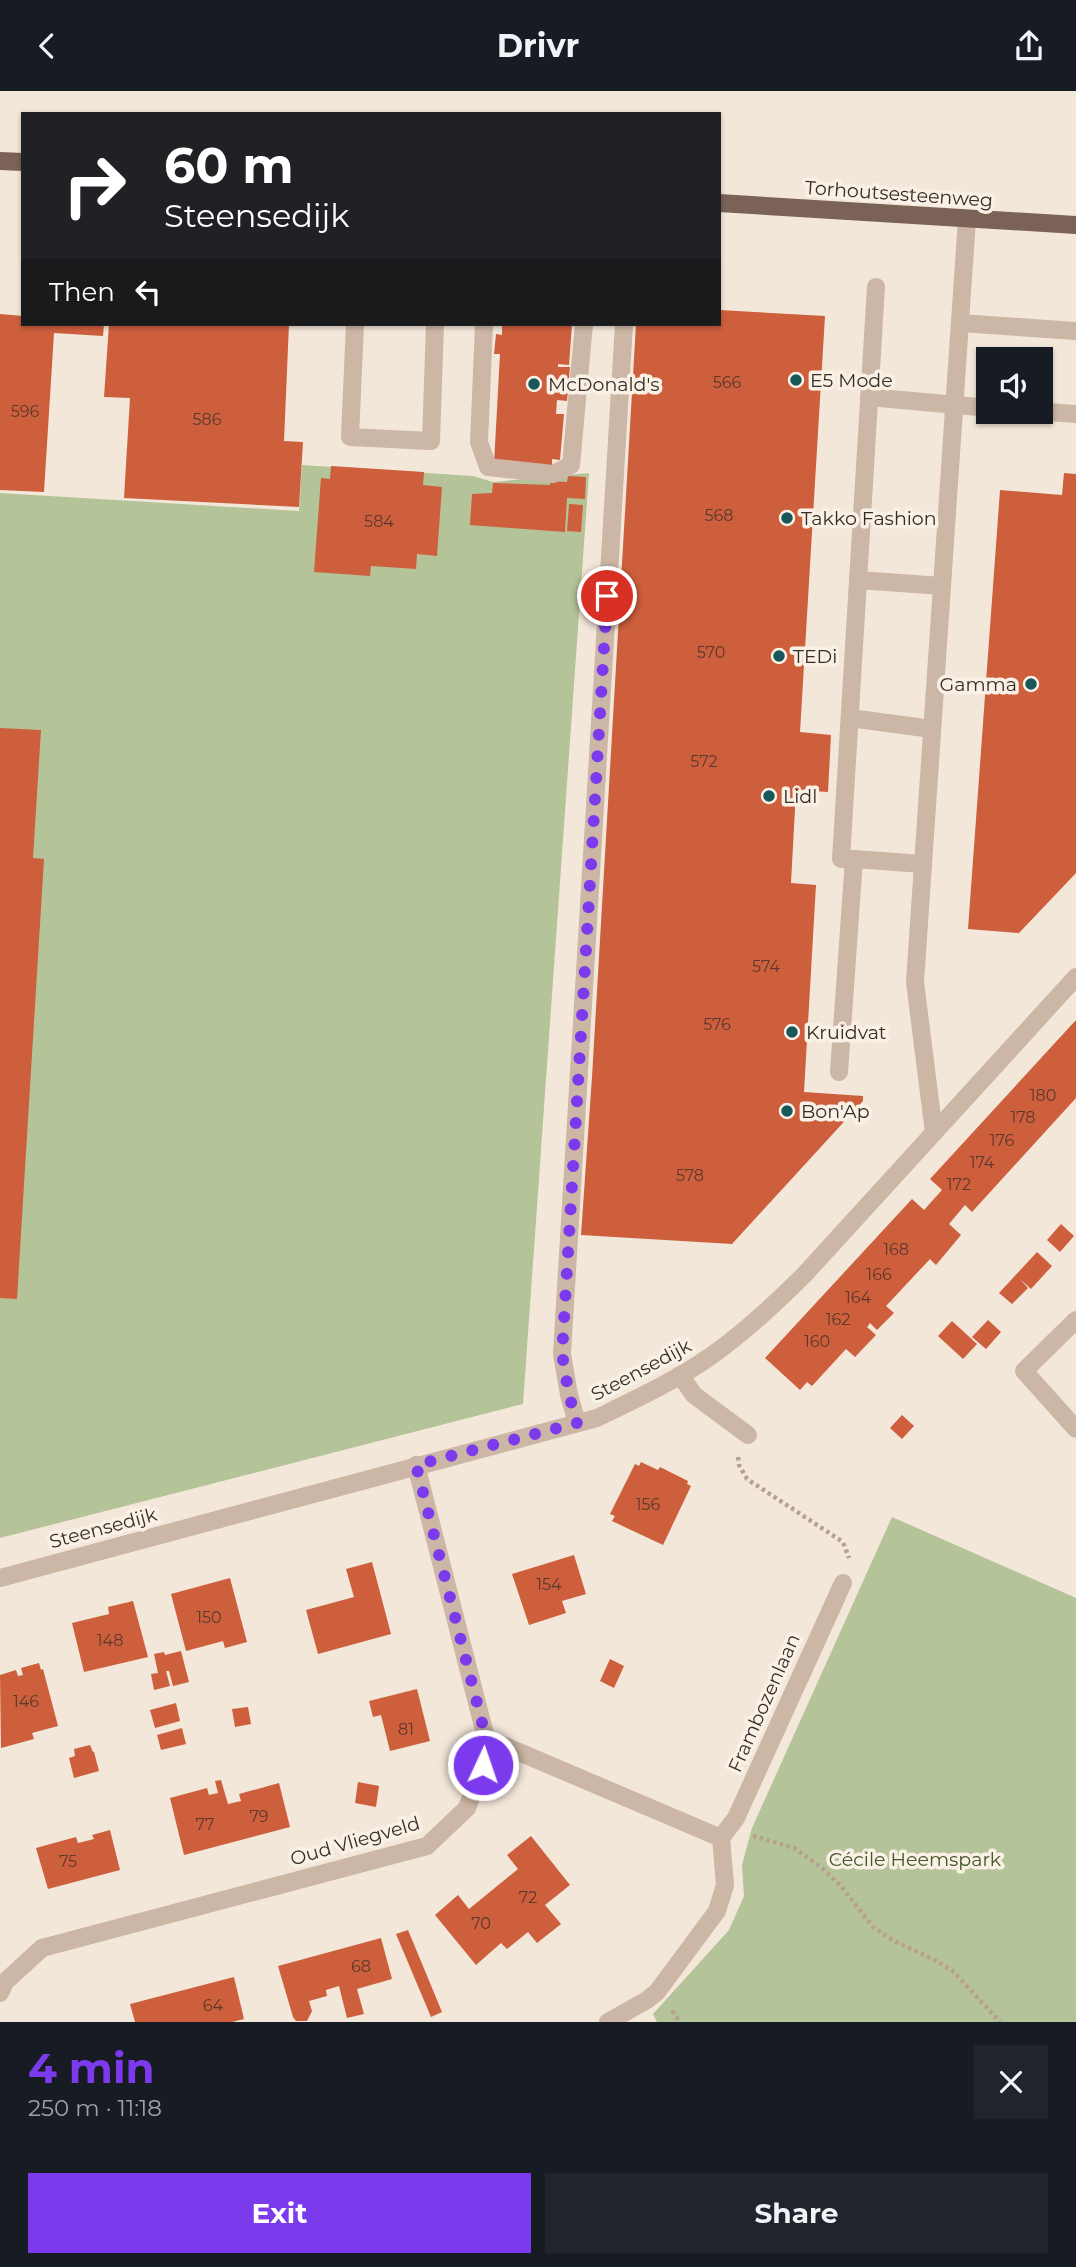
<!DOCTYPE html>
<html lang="en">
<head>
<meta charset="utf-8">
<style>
	:root { --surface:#171b24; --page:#20242c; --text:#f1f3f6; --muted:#9ea1a6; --accent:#7c3aed }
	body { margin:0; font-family:Montserrat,sans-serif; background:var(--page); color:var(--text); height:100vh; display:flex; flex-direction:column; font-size:26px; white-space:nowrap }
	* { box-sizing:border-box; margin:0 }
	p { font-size:23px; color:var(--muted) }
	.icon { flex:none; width:38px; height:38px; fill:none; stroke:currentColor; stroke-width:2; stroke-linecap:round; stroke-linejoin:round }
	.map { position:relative; height:1931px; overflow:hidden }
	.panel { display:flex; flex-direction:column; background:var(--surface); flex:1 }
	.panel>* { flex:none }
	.top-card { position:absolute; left:21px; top:21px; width:700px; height:214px; border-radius:0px; box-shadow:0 2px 5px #0004; background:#202124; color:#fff; overflow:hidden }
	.tools { position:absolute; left:976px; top:256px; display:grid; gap:14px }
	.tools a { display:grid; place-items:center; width:77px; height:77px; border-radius:0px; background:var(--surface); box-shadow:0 2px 5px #0004; font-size:35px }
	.pin { position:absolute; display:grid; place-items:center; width:60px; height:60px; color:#fff; margin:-30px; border:4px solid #fff; border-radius:50%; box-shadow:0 2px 7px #0007 }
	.me { position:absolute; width:77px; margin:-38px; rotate:3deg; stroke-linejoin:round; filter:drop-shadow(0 0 5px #0008) }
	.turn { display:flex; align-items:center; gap:24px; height:147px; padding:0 28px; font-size:32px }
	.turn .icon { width:91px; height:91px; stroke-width:2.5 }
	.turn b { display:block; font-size:49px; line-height:60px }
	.then { display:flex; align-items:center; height:66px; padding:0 28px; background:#0003; gap:14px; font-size:26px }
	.round { display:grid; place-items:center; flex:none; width:74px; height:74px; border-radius:0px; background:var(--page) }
	.summary { display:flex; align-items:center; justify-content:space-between; height:119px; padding:0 28px }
	h1 { font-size:42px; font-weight:700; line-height:52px; color:var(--accent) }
	.cta { display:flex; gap:14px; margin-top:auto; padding:14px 28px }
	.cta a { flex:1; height:80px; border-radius:0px; background:var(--accent); color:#fff; font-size:28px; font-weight:700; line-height:80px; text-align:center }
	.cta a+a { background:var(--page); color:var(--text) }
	header { display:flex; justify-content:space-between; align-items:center; height:91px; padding:0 28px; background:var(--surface); font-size:32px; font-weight:700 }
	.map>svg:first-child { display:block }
</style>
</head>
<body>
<header><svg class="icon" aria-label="back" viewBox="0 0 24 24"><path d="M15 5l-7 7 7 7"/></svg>Drivr<svg class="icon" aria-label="share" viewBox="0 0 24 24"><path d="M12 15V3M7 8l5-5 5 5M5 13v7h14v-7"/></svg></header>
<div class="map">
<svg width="1076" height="1931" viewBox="0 0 1076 1931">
	<rect width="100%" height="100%" fill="#f3e7da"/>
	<g fill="#b5c399">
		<path d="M302 374 473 385 493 391 589 382 523 1313 0 1447V402L299 420Z"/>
		<path d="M892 1426 1076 1507V1931H657L653 1923 729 1839 744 1805 742 1774 752 1737Z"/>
	</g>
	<g fill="#cd5f3d">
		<path d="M719 219 825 225 800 641 831 644 828 701 796 699 791 792 816 794 804 1001 863 1005V1010L732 1153 581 1144 592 986 636 233H719Z"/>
		<path d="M0 223 23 225V233H104L103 245 54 242 44 401 0 399Z"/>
		<path d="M109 233H289L284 350 303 351 299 416 124 407 130 307 104 306Z"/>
		<path d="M502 233H572L569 274 558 273V276H570L567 310 557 309 556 323H564L560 369 552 368V376L494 373 500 263H494L496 243 502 244Z"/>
		<path d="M331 375 424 381 423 394 442 396 437 465 417 463 416 478 371 475 370 485 314 481 321 387 330 388Z"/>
		<path d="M1064 382 1076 383V782L1019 842 968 838 1000 399 1062 404Z"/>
		<path d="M568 385 586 386 585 408 567 407 565 441 470 434 472 403 492 402 493 392 550 394V390L567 391Z"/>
		<path d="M569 413 583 414 581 441 567 440Z"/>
		<path d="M0 637 41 639 33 767 44 768 17 1208 0 1207Z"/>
		<path d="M1076 929V1007L972 1121 965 1114 949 1133 961 1144 936 1174 930 1168 886 1215 894 1222 877 1239 870 1232 868 1235 867 1236 876 1244 855 1266 846 1258 812 1295 807 1291 800 1299 765 1267 912 1108 924 1119 942 1099 930 1088Z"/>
		<path d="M1061 1133 1074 1145 1060 1161 1047 1149Z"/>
		<path d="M1037 1161 1052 1175 1031 1198 1020 1188 1028 1197 1012 1213 999 1202Z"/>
		<path d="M988 1229 1001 1241 986 1258 972 1246Z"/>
		<path d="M952 1230 977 1253 963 1268 938 1245Z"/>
		<path d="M902 1324 914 1335 902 1348 890 1337Z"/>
		<path d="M641 1371 658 1379 660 1376 688 1390 687 1393 691 1395 663 1454 612 1430 615 1425 610 1423 635 1373 639 1375Z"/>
		<path d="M574 1464 586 1503 562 1510 566 1522 529 1534 512 1483Z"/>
		<path d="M372 1471 391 1543 318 1563 306 1519 354 1506 346 1478Z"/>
		<path d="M230 1487 247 1551 225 1557 223 1550 186 1560 171 1503Z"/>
		<path d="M133 1510 148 1566 84 1581 72 1532 109 1523 108 1516Z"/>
		<path d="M181 1560 189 1591 173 1595 169 1580H166L170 1595 154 1599 151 1583 158 1582 154 1563 164 1561 165 1564Z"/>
		<path d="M610 1568 624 1575 614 1597 600 1590Z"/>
		<path d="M39 1572 41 1579 43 1578 58 1635 32 1642 34 1648 1 1657 0 1584 16 1579 18 1585 23 1584 21 1577Z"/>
		<path d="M417 1598 430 1650 390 1660 381 1624 373 1626 369 1610Z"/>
		<path d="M176 1612 180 1630 155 1637 150 1619Z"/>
		<path d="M248 1616 251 1633 235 1636 232 1618Z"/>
		<path d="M182 1637 186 1653 161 1659 157 1644Z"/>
		<path d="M90 1654 93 1661H94L99 1680 74 1687 69 1667 75 1665 74 1658Z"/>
		<path d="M221 1689 228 1713 241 1710 239 1703 279 1692 290 1736 184 1764 170 1707 207 1697 209 1704 218 1702 215 1690Z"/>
		<path d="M358 1691 379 1695 376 1716 355 1712Z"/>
		<path d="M110 1739 120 1779 48 1798 36 1757 76 1746 78 1752 94 1748 92 1744Z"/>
		<path d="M531 1745 570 1794 545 1814 561 1833 537 1852 528 1841 507 1858 501 1852 476 1874 435 1824 458 1804 469 1818 518 1778 507 1764Z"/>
		<path d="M408 1839 442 1921 431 1926 396 1843Z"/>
		<path d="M381 1847 392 1888 357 1898 364 1923 347 1927 339 1895 326 1899 327 1905 309 1910 312 1920 307 1930H296L293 1926 278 1875Z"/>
		<path d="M234 1886 244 1928 232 1931H135L130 1913Z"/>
	</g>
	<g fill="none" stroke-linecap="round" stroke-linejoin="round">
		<g stroke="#b8a08f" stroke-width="4.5" stroke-dasharray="3.5 3.5" stroke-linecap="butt">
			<path d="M738 1366 739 1374 747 1388 843 1451 849 1467"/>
			<path d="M753 1745 794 1757 822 1777 840 1794 873 1836 894 1850 933 1868 953 1880 1000 1931"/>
			<path d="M672 1920 680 1931"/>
		</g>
		<g stroke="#ccb6a5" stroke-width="18">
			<path d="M960 232 1076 240"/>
			<path d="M355 233 350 346 431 350 435 233"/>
			<path d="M484 233 479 351 488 376 553 383 571 374 584 233"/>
			<path d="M869 306 989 317"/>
			<path d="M1033 320 1076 323"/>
			<path d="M858 489 942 495"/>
			<path d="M850 627 932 638"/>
			<path d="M854 768 923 773"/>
			<path d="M839 981 854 768H841L876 196"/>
			<path d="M934 1042 915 891 967 128"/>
			<path d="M1076 1229 1024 1280 1076 1338"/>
			<path d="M680 1284 694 1304 748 1344"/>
			<path d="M577 1332 569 1304 562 1263 624 233"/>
			<path d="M0 1487 597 1327C636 1308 675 1290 711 1265 745 1241 775 1213 804 1184L1076 886"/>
			<path d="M486 1647 721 1747"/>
			<path d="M0 1902 5 1891 42 1857 427 1755 467 1717 483 1674 486 1647 416 1374"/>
			<path d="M608 1931 647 1909 657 1901 717 1820 725 1794 721 1747 736 1727 843 1492"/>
		</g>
		<g stroke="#7a6257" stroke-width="18">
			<path d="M0 70 23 71"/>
			<path d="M719 112 1076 134"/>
		</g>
	</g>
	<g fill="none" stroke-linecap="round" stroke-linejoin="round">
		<path stroke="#7c3aed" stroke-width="12" stroke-dasharray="0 21.6" d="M483 1674 486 1647 416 1374 577 1332 569 1304 562 1263 607 505"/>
	</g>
	<g fill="#1a575b" stroke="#faf1e6" stroke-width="2.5">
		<circle cx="796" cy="289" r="7"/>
		<circle cx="534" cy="293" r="7"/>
		<circle cx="787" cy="427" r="7"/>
		<circle cx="779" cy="565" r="7"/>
		<circle cx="1031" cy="593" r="7"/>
		<circle cx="769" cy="705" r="7"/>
		<circle cx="792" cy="941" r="7"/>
		<circle cx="787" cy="1020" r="7"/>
	</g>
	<g text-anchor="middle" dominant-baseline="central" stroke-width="7" stroke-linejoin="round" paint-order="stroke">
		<g font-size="16" fill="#5c392c">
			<text x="727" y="291">566</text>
			<text x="25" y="320">596</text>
			<text x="207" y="328">586</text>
			<text x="719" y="424">568</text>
			<text x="379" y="430">584</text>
			<text x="711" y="561">570</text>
			<text x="704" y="670">572</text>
			<text x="766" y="875">574</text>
			<text x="717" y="933">576</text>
			<text x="1043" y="1004">180</text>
			<text x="1023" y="1026">178</text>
			<text x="1002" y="1049">176</text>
			<text x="982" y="1071">174</text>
			<text x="690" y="1084">578</text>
			<text x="959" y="1093">172</text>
			<text x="896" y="1158">168</text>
			<text x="879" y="1183">166</text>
			<text x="858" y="1206">164</text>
			<text x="838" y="1228">162</text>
			<text x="817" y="1250">160</text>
			<text x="648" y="1413">156</text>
			<text x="549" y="1493">154</text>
			<text x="209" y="1526">150</text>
			<text x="110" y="1549">148</text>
			<text x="26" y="1610">146</text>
			<text x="406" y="1638">81</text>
			<text x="259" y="1725">79</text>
			<text x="205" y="1733">77</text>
			<text x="68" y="1770">75</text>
			<text x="528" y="1806">72</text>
			<text x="481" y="1832">70</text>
			<text x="361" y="1875">68</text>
			<text x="213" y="1914">64</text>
		</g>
		<g font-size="19" fill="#372c27" stroke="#faf1e6">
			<text transform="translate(899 103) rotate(4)">Torhoutsesteenweg</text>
			<text transform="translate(641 1279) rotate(-28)">Steensedijk</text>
			<text transform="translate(103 1437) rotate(-15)">Steensedijk</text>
			<text transform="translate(764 1612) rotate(-66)">Frambozenlaan</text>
			<text transform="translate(355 1750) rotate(-16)">Oud Vliegveld</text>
		</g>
		<g font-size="19" fill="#372c27" stroke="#faf1e6" text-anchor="start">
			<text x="810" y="289">E5 Mode</text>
			<text x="548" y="293">McDonald's</text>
			<text x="801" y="427">Takko Fashion</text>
			<text x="793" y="565">TEDi</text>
			<text x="1017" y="593" text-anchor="end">Gamma</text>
			<text x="783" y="705">Lidl</text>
			<text x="806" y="941">Kruidvat</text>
			<text x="801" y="1020">Bon'Ap</text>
		</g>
		<g font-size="19" fill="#465729" stroke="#faf1e6">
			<text x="915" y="1768">Cécile Heemspark</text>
		</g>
	</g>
</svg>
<div class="tools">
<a><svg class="icon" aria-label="sound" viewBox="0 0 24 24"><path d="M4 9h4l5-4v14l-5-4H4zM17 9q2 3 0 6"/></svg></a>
</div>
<div class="pin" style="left:607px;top:505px;background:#d93025"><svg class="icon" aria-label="arrive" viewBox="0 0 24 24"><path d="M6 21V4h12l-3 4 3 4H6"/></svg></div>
<svg class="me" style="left:483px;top:1674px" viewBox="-20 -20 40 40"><circle r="17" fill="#7c3aed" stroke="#fff" stroke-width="3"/><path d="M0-11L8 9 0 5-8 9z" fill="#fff"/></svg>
<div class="top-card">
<div class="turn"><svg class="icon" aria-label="right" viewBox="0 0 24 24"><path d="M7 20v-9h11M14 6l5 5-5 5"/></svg><div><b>60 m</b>Steensedijk</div></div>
<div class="then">Then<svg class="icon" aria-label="left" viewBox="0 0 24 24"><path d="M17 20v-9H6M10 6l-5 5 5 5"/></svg></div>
</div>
</div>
<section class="panel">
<div class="summary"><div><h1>4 min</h1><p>250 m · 11:18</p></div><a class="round"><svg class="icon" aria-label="close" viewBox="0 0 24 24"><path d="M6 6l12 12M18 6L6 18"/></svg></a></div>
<div class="cta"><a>Exit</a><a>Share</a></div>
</section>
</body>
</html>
